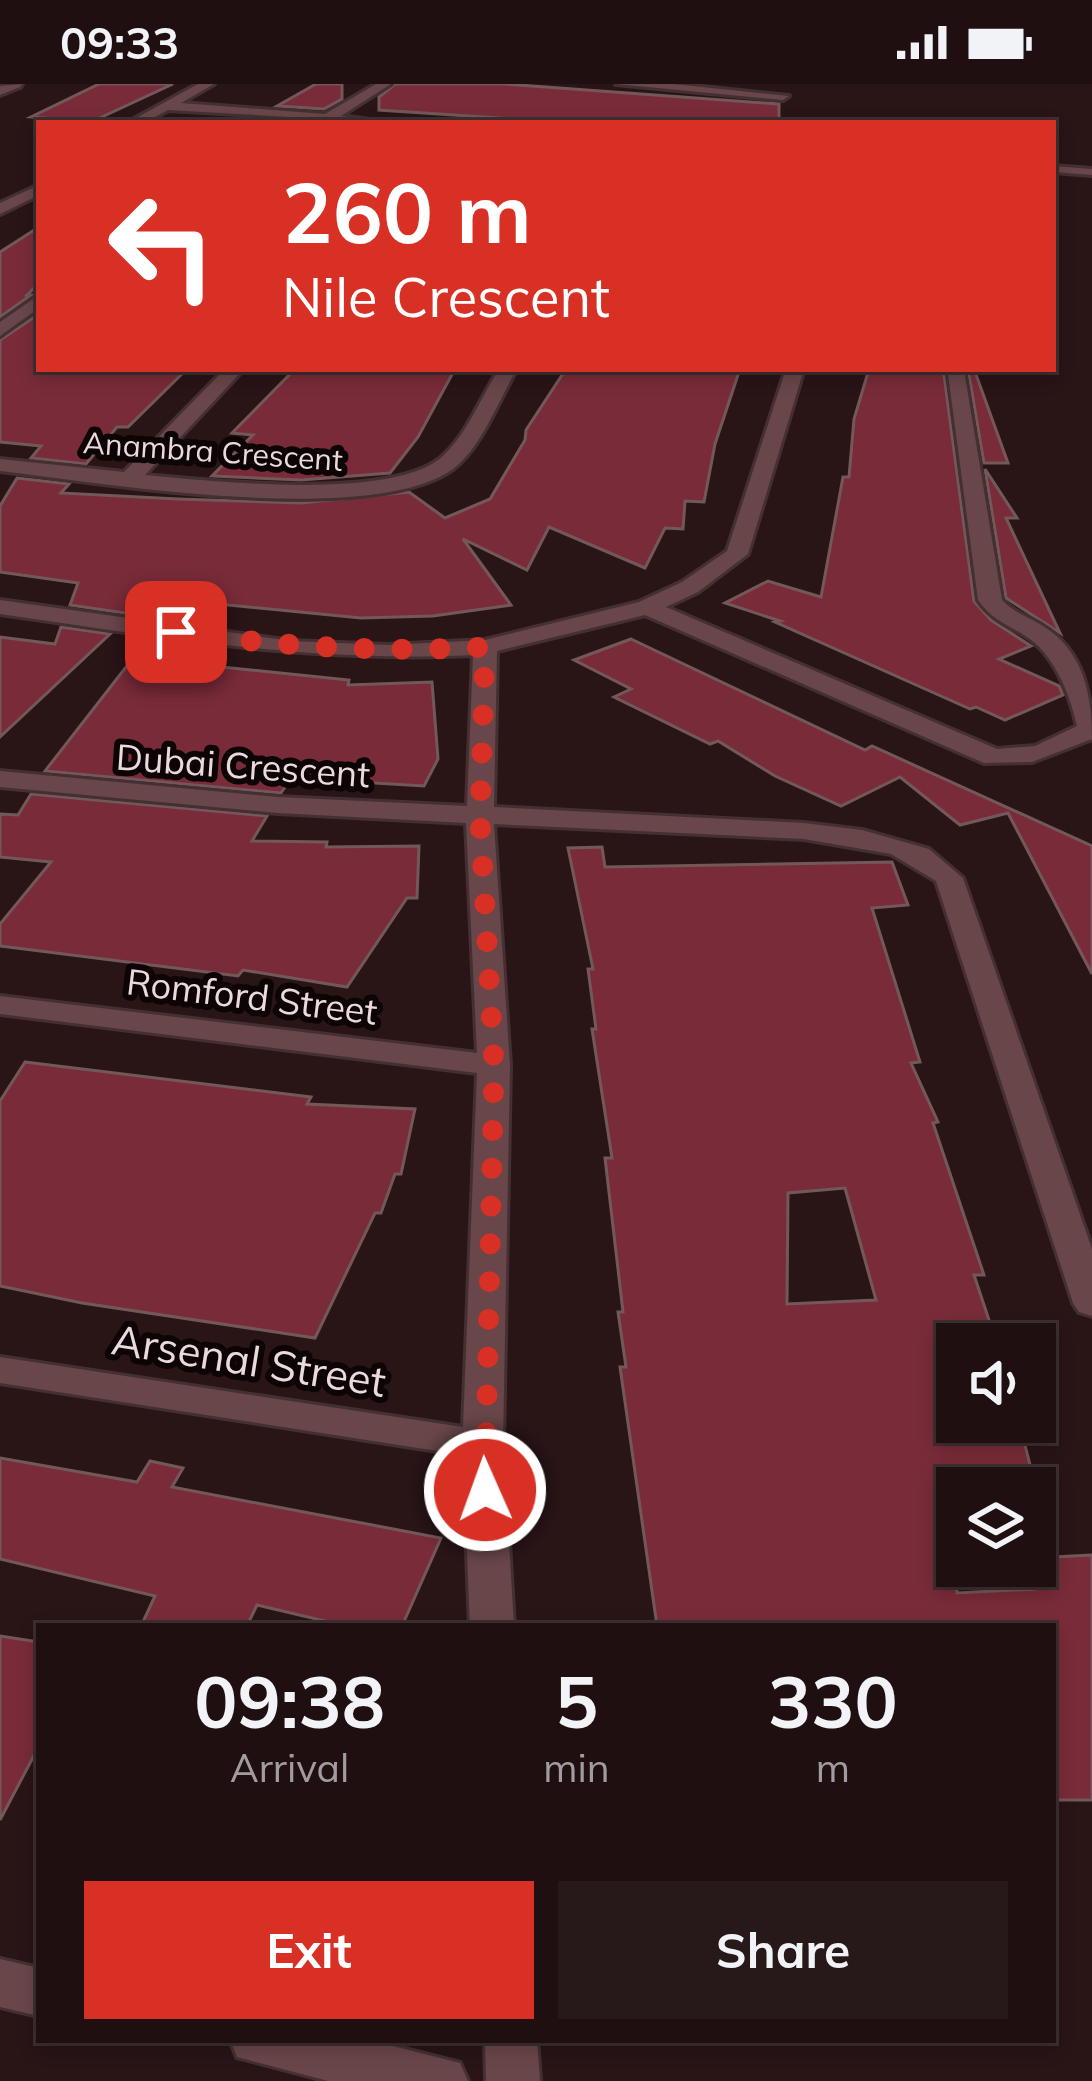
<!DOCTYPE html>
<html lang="en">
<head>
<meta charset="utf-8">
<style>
	:root { --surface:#1f0f10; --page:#271819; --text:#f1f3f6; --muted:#a19c9f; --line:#3c2f30; --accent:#d93025 }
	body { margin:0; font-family:Mulish,sans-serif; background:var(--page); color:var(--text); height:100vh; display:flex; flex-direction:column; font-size:45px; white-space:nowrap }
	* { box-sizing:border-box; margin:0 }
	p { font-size:39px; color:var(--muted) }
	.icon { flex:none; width:66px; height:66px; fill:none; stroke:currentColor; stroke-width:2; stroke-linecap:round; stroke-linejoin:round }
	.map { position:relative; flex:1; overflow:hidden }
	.sheet { position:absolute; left:36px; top:1539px; width:1020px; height:420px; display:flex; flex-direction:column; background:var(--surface); border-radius:0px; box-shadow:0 6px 18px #0003,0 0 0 3px var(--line) }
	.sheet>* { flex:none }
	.guide { position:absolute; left:36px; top:36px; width:1020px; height:252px; border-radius:0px; box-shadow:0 6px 18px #0003,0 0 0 3px var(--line); background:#d93025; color:#fff; overflow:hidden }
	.tools { position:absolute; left:936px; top:1239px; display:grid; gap:24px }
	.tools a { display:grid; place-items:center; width:120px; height:120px; border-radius:0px; background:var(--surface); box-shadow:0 6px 18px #0003,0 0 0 3px var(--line); font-size:60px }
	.pin { position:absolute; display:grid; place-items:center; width:102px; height:102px; color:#fff; margin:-51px; border-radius:24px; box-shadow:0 6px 18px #0006 }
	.me { position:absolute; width:132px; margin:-66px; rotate:358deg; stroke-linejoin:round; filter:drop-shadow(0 0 9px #0008) }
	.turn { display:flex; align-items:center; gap:42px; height:252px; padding:0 48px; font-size:54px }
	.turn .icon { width:156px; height:156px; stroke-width:2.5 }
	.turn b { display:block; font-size:84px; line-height:102px }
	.eta { display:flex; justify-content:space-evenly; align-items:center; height:204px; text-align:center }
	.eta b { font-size:72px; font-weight:700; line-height:84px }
	.cta { display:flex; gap:24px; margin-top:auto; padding:24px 48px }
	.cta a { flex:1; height:138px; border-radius:0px; background:var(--accent); color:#fff; font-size:48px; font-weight:700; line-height:138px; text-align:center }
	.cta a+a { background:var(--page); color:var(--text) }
	.status { display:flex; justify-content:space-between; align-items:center; height:84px; padding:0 60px; background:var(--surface); direction:ltr }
	.status svg { height:33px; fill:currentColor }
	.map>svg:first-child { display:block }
</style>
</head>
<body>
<div class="status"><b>09:33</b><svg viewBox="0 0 49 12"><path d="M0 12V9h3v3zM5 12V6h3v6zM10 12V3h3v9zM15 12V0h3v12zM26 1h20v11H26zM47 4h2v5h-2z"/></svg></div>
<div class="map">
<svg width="1092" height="1997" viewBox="0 0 1092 1997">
	<rect width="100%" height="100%" fill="#291416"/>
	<g fill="#792b39" stroke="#73585a" stroke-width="3" fill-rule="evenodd">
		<path d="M99 0H173L91 38 31 33Z"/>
		<path d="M316 0H342V15L324 25 277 22Z"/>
		<path d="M395 0H505L779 20V39H527L530 36 379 26V13Z"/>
		<path d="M39 143V199L27 211H31L0 233V168Z"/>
		<path d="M39 230V285H187L128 343H117L86 380 31 374 41 362 0 358V256Z"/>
		<path d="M295 285H455L418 353 390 389 301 396 212 392 253 351 232 349Z"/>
		<path d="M566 285 739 288 715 360 704 418 685 417 683 445 665 444 645 484 549 443 527 486 463 455 511 521 433 532 361 534 157 514 145 532 70 521 78 499 0 488V422L17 394 69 400 61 409 178 415 301 419 409 408 445 434 490 415 525 356 526 346Z"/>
		<path d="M869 285H949L944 291 974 517 991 536 1031 562 999 575 1059 602 1063 611 1005 636 976 623 970 625 775 538 780 537 725 519 768 497 821 513 843 393H849L854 335Z"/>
		<path d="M968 285H974L1008 379H984Z"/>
		<path d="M985 385 1017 434H1006L1060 549 1006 514Z"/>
		<path d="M61 543 110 550 0 653V553L55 560Z"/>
		<path d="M631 555 865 666 872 662 1092 762V890L1008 729 960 741 900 693 841 722 775 692 718 657 710 660 614 613 631 605 574 576Z"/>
		<path d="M133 574 349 596 348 601 432 598 438 675 424 702 291 694 281 709 45 687Z"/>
		<path d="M31 710 267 732 252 757 327 758 326 763 419 762 417 814H407L347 903 243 886 238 892 0 862V840L51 778 0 773V730L18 731Z"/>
		<path d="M602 763 605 783 892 778 908 821 872 824 920 978 911 979 938 1038 933 1039 984 1191H974L997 1260H957V1338H1019L1036 1404H957V1509L1035 1505V1474L1092 1471V1716H1053V1542H657L620 1283H626L618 1228H623L605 1074H612L592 945H596L588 885H593L568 764ZM845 1104 876 1216 787 1220 788 1109Z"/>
		<path d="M25 978 311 1013 307 1020 415 1025 401 1090H395L381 1129H375L315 1254 82 1219 0 1202V1017Z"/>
		<path d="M0 1374 137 1398 150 1377 183 1384 172 1403 441 1454 402 1542H346L257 1521 247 1542H141L155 1512 0 1475Z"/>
		<path d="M0 1552 39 1558V1662L0 1736Z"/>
	</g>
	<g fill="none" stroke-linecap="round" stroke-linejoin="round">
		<defs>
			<path id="service" d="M1053 82 1092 85V91L1053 88Z"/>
			<g id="minor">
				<path d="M22 0 20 3 0 11V2Z"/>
				<path d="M198 0H214L181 19 325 30 376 0H391L341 32 392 39 168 26 144 39H127Z"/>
				<path d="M616 0H673L789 12 783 16Z"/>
				<path d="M39 101V111L0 130V119Z"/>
				<path d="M39 211V224L0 252V238Z"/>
				<path d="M225 285H244L145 391C211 397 396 418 444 371 468 348 481 313 499 285H517C499 315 482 363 453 385 370 444 103 399 0 387V375L124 388Z"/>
				<path d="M786 285H804L748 470 698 508 666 523 997 665 1035 662 1077 642C1070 610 1054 569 1024 551 1006 540 991 535 978 516L948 290 964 286 1002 516C1014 529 1029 533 1043 542 1084 567 1092 612 1092 655L1032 678 984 679 645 531 497 567 494 723 804 739 862 746 929 765 963 794 1092 1165V1232L1079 1228 1073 1219 936 797 891 770 804 755 494 740 510 981 503 1360 514 1542H470L463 1371 0 1299V1273L463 1343 477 989 0 930V912L477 969 466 739 278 729 0 703V687L278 713 467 722 473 571C308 579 162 553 0 530V516L291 557 388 561 485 556 639 518 682 498 727 467Z"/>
				<path d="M0 1875 39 1884V1932L0 1923Z"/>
				<path d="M230 1956H369L460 1979 468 1997H328L237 1973Z"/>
				<path d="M485 1956H537L540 1997H486Z"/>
			</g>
		</defs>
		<use href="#service" stroke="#443032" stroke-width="6"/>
		<use href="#minor" stroke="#443032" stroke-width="6"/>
		<use href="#service" fill="#694649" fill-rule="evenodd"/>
		<use href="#minor" fill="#694649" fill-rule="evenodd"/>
	</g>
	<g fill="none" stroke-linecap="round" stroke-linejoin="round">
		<path stroke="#d93025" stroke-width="21" stroke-dasharray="0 37.8" d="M176 548C280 562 379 569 485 563L480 734 494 981 485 1406"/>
	</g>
	<g text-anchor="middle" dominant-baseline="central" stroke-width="12" stroke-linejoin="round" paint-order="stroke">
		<g font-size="30" fill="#ebdadc" stroke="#0c0405">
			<text transform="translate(213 367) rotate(4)">Anambra Crescent</text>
		</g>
		<g font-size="36" fill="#ebdadc" stroke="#0c0405">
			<text transform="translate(243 681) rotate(4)">Dubai Crescent</text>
			<text transform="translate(252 912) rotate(7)">Romford Street</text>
		</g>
		<g font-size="42" fill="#ebdadc" stroke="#0c0405">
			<text transform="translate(249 1276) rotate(9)">Arsenal Street</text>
		</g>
	</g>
</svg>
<div class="tools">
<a><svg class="icon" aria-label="sound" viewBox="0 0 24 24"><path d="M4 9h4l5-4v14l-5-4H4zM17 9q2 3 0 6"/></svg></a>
<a><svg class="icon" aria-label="layers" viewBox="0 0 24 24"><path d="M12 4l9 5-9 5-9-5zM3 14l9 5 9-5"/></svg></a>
</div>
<div class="pin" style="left:176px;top:548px;background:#d93025"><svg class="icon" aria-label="arrive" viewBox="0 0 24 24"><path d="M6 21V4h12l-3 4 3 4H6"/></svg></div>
<svg class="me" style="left:485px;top:1406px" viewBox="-20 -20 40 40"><circle r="17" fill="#d93025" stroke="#fff" stroke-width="3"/><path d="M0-11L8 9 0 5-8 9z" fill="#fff"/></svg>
<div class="guide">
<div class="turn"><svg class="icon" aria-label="left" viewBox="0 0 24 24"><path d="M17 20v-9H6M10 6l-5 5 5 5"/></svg><div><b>260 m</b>Nile Crescent</div></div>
</div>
<section class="sheet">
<div class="eta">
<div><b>09:38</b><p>Arrival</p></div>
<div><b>5</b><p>min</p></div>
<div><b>330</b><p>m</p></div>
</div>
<div class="cta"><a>Exit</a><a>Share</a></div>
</section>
</div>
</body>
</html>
